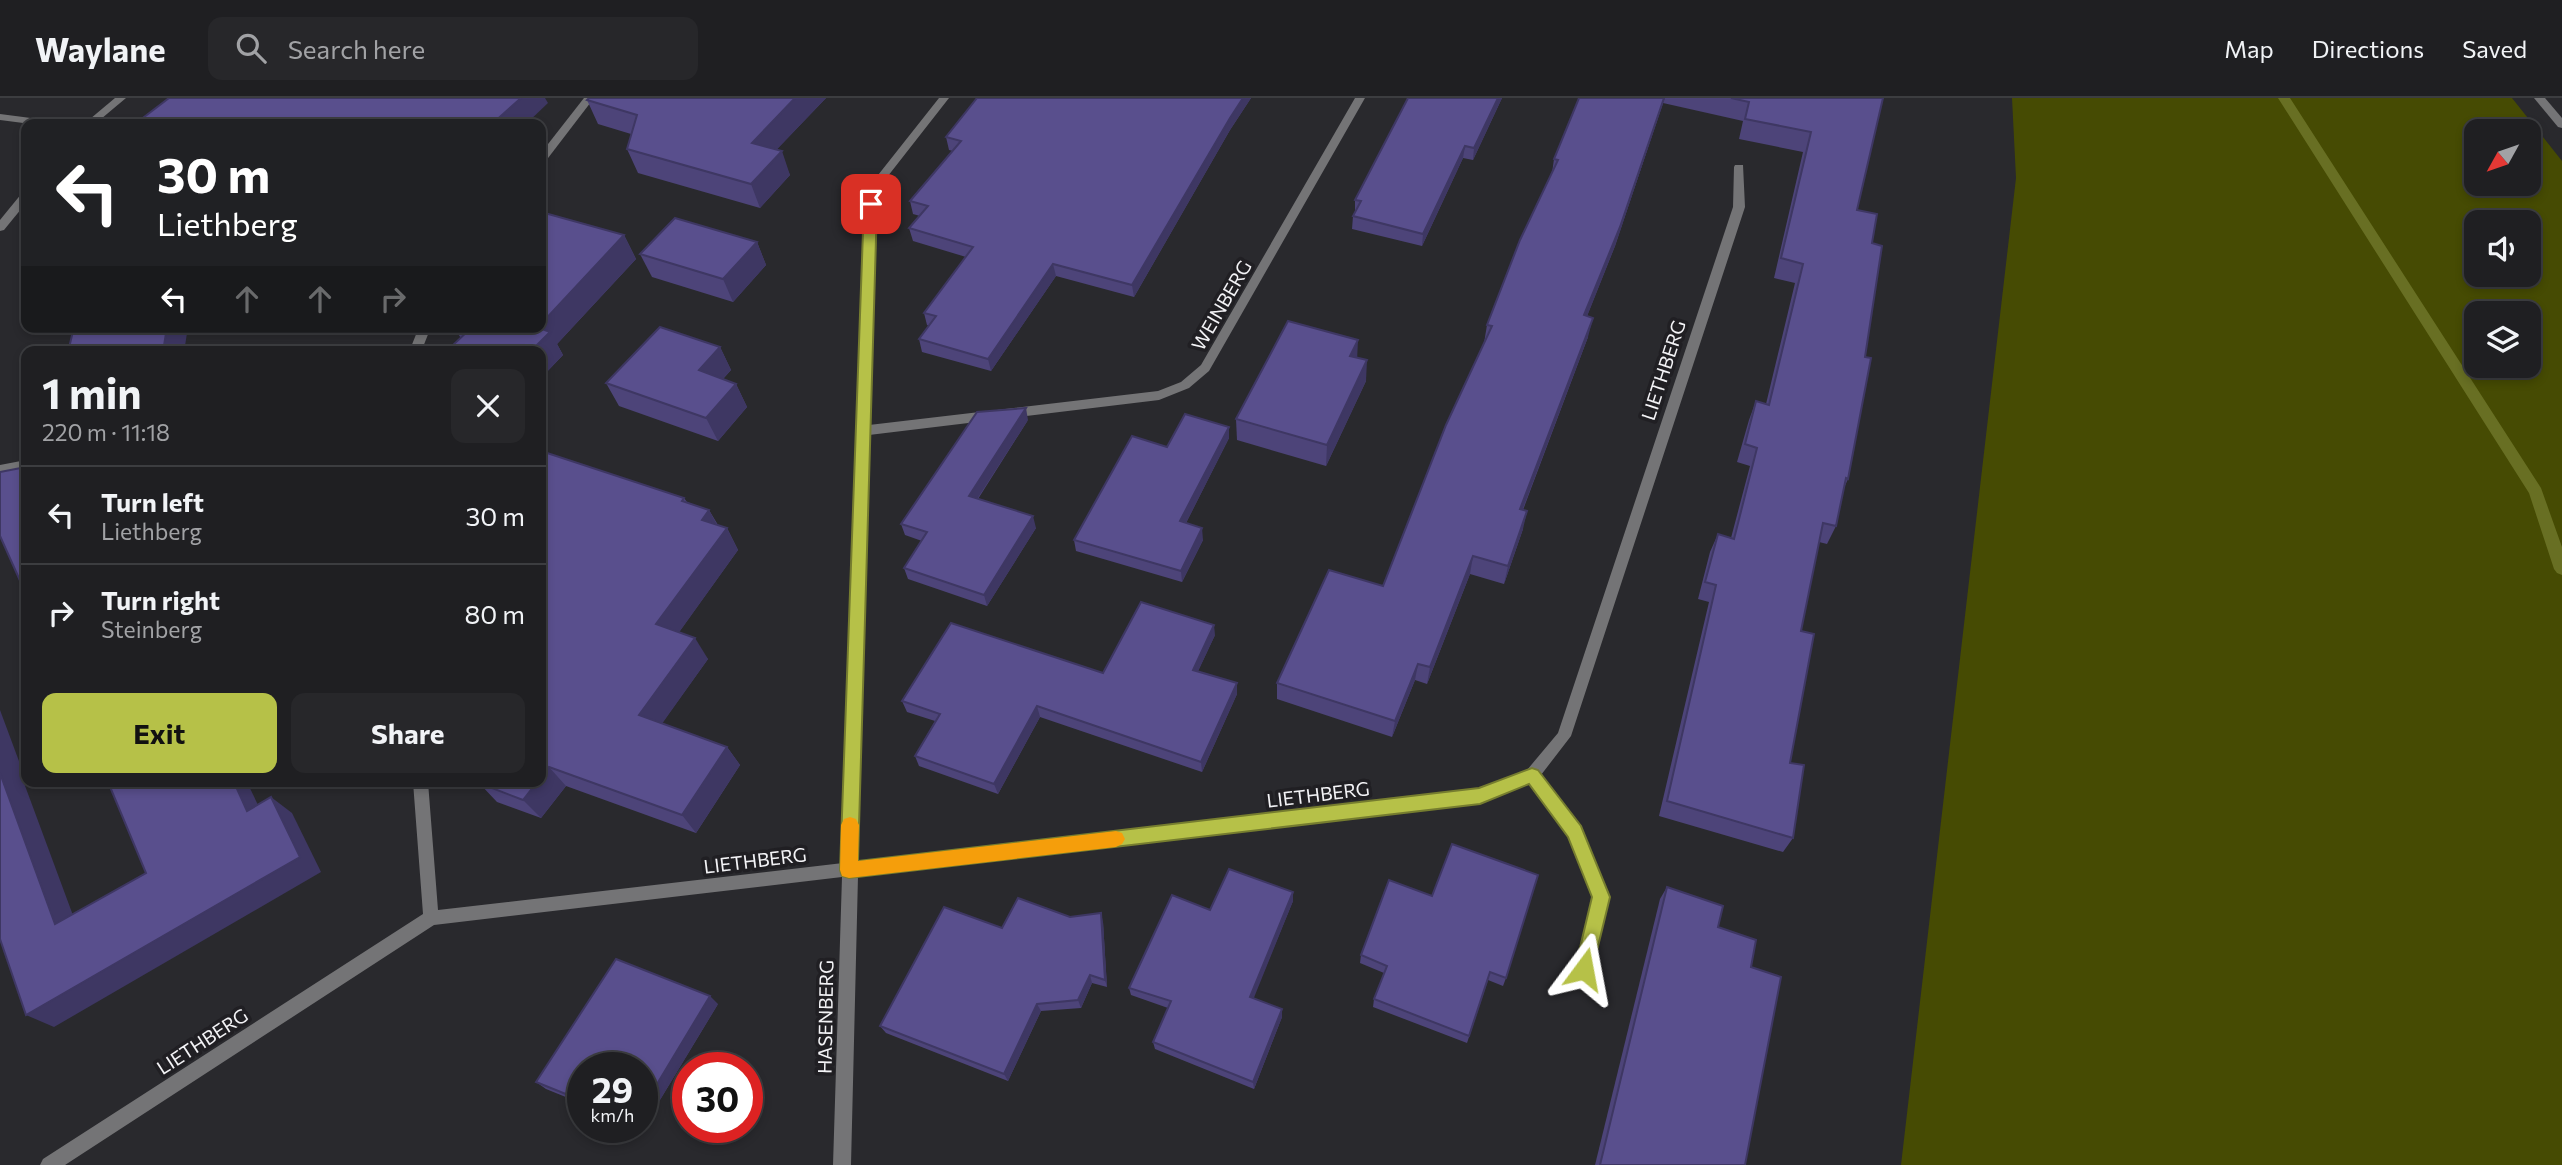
<!DOCTYPE html>
<html lang="en">
<head>
<meta charset="utf-8">
<style>
	:root { --surface:#1f1f22; --page:#27272a; --text:#f1f3f6; --muted:#a1a2a5; --line:#3c3d40; --accent:#b6c148 }
	body { margin:0; font-family:Commissioner,sans-serif; background:var(--page); color:var(--text); height:100vh; display:flex; flex-direction:column; font-size:26px; white-space:nowrap }
	* { box-sizing:border-box; margin:0 }
	p { font-size:23px; color:var(--muted) }
	.icon { flex:none; width:38px; height:38px; fill:none; stroke:currentColor; stroke-width:2; stroke-linecap:round; stroke-linejoin:round }
	.map { position:relative; flex:1; overflow:hidden }
	.panel { position:absolute; left:21px; top:248px; width:525px; height:441px; display:flex; flex-direction:column; background:var(--surface); border-radius:14px; box-shadow:0 4px 10px #0003,0 0 0 2px var(--line) }
	.panel>* { flex:none }
	.guide { position:absolute; left:21px; top:21px; width:525px; height:214px; border-radius:14px; box-shadow:0 4px 10px #0003,0 0 0 2px var(--line); background:#202124; color:#fff; overflow:hidden }
	.needle { width:46px; rotate:230deg }
	.tools { position:absolute; left:2464px; top:21px; display:grid; gap:14px }
	.tools a { display:grid; place-items:center; width:77px; height:77px; border-radius:14px; background:var(--surface); box-shadow:0 4px 10px #0003,0 0 0 2px var(--line); font-size:35px }
	.speed { position:absolute; left:567px; top:954px; display:flex; gap:14px; font-size:35px; font-weight:700; text-align:center }
	.speed>* { display:grid; place-content:center; width:91px; height:91px; border-radius:50%; background:var(--surface); box-shadow:0 4px 10px #0003,0 0 0 2px var(--line); line-height:1 }
	.speed small { font-size:18px; font-weight:400 }
	.speed .limit { border:10px solid #d22; background:#fff; color:#111 }
	.pin { position:absolute; display:grid; place-items:center; width:60px; height:60px; color:#fff; margin:-30px; border-radius:14px; box-shadow:0 4px 10px #0006 }
	.me { position:absolute; width:77px; margin:-38px; rotate:13deg; stroke-linejoin:round; filter:drop-shadow(0 0 5px #0008) }
	.turn { display:flex; align-items:center; gap:24px; height:147px; padding:0 21px; font-size:32px }
	.turn .icon { width:91px; height:91px; stroke-width:2.5 }
	.turn b { display:block; font-size:49px; line-height:60px }
	.lanes { display:flex; align-items:center; height:66px; padding:0 21px; background:#0003; justify-content:center; gap:35px; direction:ltr }
	.lanes .off { opacity:.35 }
	.round { display:grid; place-items:center; flex:none; width:74px; height:74px; border-radius:14px; background:var(--page) }
	.summary { display:flex; align-items:center; justify-content:space-between; height:119px; padding:0 21px }
	h1 { font-size:42px; font-weight:700; line-height:52px }
	.primary-button { display:flex; gap:14px; margin-top:auto; padding:14px 21px }
	.primary-button a { flex:1; height:80px; border-radius:14px; background:var(--accent); color:#111; font-size:28px; font-weight:700; line-height:80px; text-align:center }
	.primary-button a+a { background:var(--page); color:var(--text) }
	ul { padding:0; list-style:none }
	li { display:flex; align-items:center; gap:21px; height:98px; padding:0 21px; border-top:2px solid var(--line) }
	li div { flex:1 }
	li b { display:block; font-size:26px }
	li em { font-style:normal }
	header { display:flex; align-items:center; gap:42px; box-sizing:border-box; height:98px; padding:0 35px; background:var(--surface); border-bottom:2px solid var(--line) }
	header strong { font-size:33px }
	nav { display:flex; gap:38px; margin-inline-start:auto; font-size:24px }
	.search { width:490px; height:63px; background:var(--page); display:flex; align-items:center; gap:18px; box-sizing:border-box; padding:0 24px; border-radius:14px; color:var(--muted); font-size:26px }
	.map>svg:first-child { display:block }
</style>
</head>
<body>
<header>
<strong>Waylane</strong>
<div class="search"><svg class="icon" aria-label="search" viewBox="0 0 24 24"><circle cx="10" cy="10" r="6"/><path d="M15 15l6 6"/></svg>Search here</div>
<nav><a>Map</a><a>Directions</a><a>Saved</a></nav>
</header>
<div class="map">
<svg width="2562" height="1067" viewBox="0 0 2562 1067">
	<rect width="100%" height="100%" fill="#29292d"/>
	<path fill="#464b03" fill-rule="evenodd" d="M2012 0H2512L2562 63V1067H1901L2016 80ZM2529 33V86H2476V33ZM2476 124H2529V177H2476ZM2476 215H2529V268H2476Z"/>
	<g fill="none" stroke-linecap="round" stroke-linejoin="round">
		<path fill="#686f23" fill-rule="evenodd" d="M2278 0H2290L2541 390 2562 449V477L2557 475 2554 471 2529 395Z"/>
		<path fill="#747476" fill-rule="evenodd" d="M26 362V372L0 377V367Z"/>
		<g fill="#747476" fill-rule="evenodd">
			<path d="M115 0H126L95 26H84Z"/>
			<path d="M584 0H594L545 64 541 65V55Z"/>
			<path d="M939 0H949L877 92 875 121 869 327 1158 293 1181 284 1201 267 1355 0H1365L1209 273 1189 290 1159 302 869 337 858 763 1479 691 1527 672 1558 635 1733 109 1734 69 1735 67H1743L1745 109 1571 638 1541 677 1580 729 1609 799 1590 877 1584 879 1578 877 1576 871 1593 799 1569 738 1529 685 1480 705 858 778 851 1067H833L842 779 434 827 65 1067H40L43 1061 423 816 413 684H428L438 812 843 765 857 336 855 333 857 330 863 121 867 91Z"/>
			<path d="M2534 0H2545L2562 20V30L2558 29Z"/>
			<path d="M0 16 54 23 59 26H31L0 22Z"/>
			<path d="M26 94V105L4 132 0 133V122L22 95Z"/>
			<path d="M419 229H431L421 254H409Z"/>
		</g>
	</g>
	<g fill="#4d4479">
		<path d="M589 0H826L777 51 790 77 760 110 638 75 627 51 631 36 598 26 587 2Z"/>
		<path d="M977 0H1251L1230 32 1134 199 1056 178 991 273 922 254 919 241 929 228 927 227 924 215 966 159 913 143 909 130 920 118 913 116 910 103 953 53 949 52 946 39Z"/>
		<path d="M1408 0H1502L1473 62 1463 60 1422 148 1352 131 1353 118 1355 115V102Z"/>
		<path d="M1579 0H1883L1857 112 1872 145 1865 259 1848 381 1844 390 1836 428 1827 446 1819 444 1801 533 1790 665 1793 740 1783 754 1659 718 1709 504 1698 501 1710 454 1718 436 1731 440 1750 368 1737 364 1749 322 1756 303 1766 306 1795 185 1774 180 1803 54 1739 41 1743 23 1663 5 1615 148 1587 218 1588 239 1523 412V431L1504 486 1470 476 1427 586 1415 582 1392 639 1277 601V585L1383 488 1484 245 1487 227 1552 75 1554 61Z"/>
		<path d="M624 137 636 161 557 246 563 257 541 280V254H457L453 247 461 240 453 229H541Z"/>
		<path d="M757 144 766 167 733 204 652 179 640 156Z"/>
		<path d="M720 249 731 272 723 281 736 286 747 309 718 343 619 308 606 285Z"/>
		<path d="M1357 259 1366 283 1326 368 1237 342 1236 321Z"/>
		<path d="M1028 322 978 401 1036 430 987 508 908 481 904 470 922 443 905 437 901 426Z"/>
		<path d="M1229 329V340L1186 425 1203 442 1182 484 1076 453 1074 442 1167 349Z"/>
		<path d="M684 400 687 404 709 412 718 427 727 430 738 452 679 534 708 561 662 625 727 649 740 667 696 735 566 688 541 720 497 704 479 685 541 684Z"/>
		<path d="M1215 537 1198 573 1237 585V596L1202 674 1040 619 998 696 919 668 915 658 935 623 907 614 902 603 1103 575Z"/>
		<path d="M1389 782 1506 880 1503 888 1488 882 1467 945 1373 909 1374 901 1384 875 1360 865 1361 857Z"/>
		<path d="M1667 789 1718 829 1751 869 1745 1067H1595L1660 801Z"/>
		<path d="M1293 794V803L1253 900 1282 919 1254 991 1155 951 1153 944 1168 910 1131 897 1129 890 1210 812Z"/>
		<path d="M1070 819 1103 824 1107 889 1092 885 1081 910 1041 913 1008 983 886 935 880 928 1002 830Z"/>
		<path d="M718 906 643 1030 640 1029H642L583 970V1006L546 991 536 984Z"/>
	</g>
	<g fill="#3e3763">
		<path d="M521 0H545L548 5 526 26H492Z"/>
		<path d="M795 0H826L761 68 752 45Z"/>
		<path d="M1243 0H1251L1230 32 1134 199 1132 187 1230 20Z"/>
		<path d="M1498 0H1502L1473 62 1474 50Z"/>
		<path d="M1664 0H1665L1663 5 1615 148 1580 236 1584 217Z"/>
		<path d="M1465 48 1463 60 1422 148 1423 136Z"/>
		<path d="M782 53 790 77 760 110 751 86Z"/>
		<path d="M624 137 636 161 557 246 563 257 541 280V254H530L537 229H541V226Z"/>
		<path d="M757 144 766 167 733 204 723 181Z"/>
		<path d="M1053 166 1056 178 991 273 988 261Z"/>
		<path d="M1593 220 1588 239 1516 429 1520 411Z"/>
		<path d="M167 229H188L184 254H163Z"/>
		<path d="M1358 242 1357 263 1350 258Z"/>
		<path d="M720 249 731 272 710 295 699 272Z"/>
		<path d="M1367 262 1366 283 1326 368 1327 347Z"/>
		<path d="M736 286 747 309 718 343 706 320Z"/>
		<path d="M1026 310 1028 322 972 409 969 398Z"/>
		<path d="M1229 329V340L1181 435 1180 423Z"/>
		<path d="M709 412 721 434 702 422Z"/>
		<path d="M1527 413 1523 431 1504 486 1508 468Z"/>
		<path d="M1033 418 1036 430 987 508 984 497Z"/>
		<path d="M727 430 738 452 670 547 656 526Z"/>
		<path d="M1202 430 1203 442 1182 484 1181 473Z"/>
		<path d="M1473 458 1470 476 1427 586 1430 569Z"/>
		<path d="M1214 527 1215 537 1194 582 1193 572Z"/>
		<path d="M695 540 708 561 654 637 639 617Z"/>
		<path d="M1418 566 1415 582 1392 639 1395 623Z"/>
		<path d="M1237 585V596L1202 674 1201 664Z"/>
		<path d="M1037 608 1040 619 998 696 994 686Z"/>
		<path d="M0 612 26 682V684L24 685 81 839 55 826 0 675Z"/>
		<path d="M727 649 740 667 696 735 682 717Z"/>
		<path d="M549 669 566 688 541 720 523 702 537 684H541V679Z"/>
		<path d="M234 684H247L268 728 247 713Z"/>
		<path d="M271 699 292 715 321 774 54 929 26 917Z"/>
		<path d="M1293 794V803L1251 907 1250 899Z"/>
		<path d="M1101 815 1103 824 1107 889 1105 882Z"/>
		<path d="M1090 877 1092 885 1081 910 1078 902Z"/>
		<path d="M710 898 718 906 643 1030 642 1029V1011Z"/>
		<path d="M1037 906 1041 913 1008 983 1004 976Z"/>
		<path d="M1282 911V919L1254 991 1253 984Z"/>
	</g>
	<g fill="#594f8d" stroke="#3e3763" stroke-width="2">
		<path d="M169 0H521L492 26H135Z"/>
		<path d="M589 0H795L752 45 782 53 751 86 627 51 637 17 587 2Z"/>
		<path d="M977 0H1243L1230 20 1132 187 1053 166 988 261 919 241 936 218 924 215 973 149 909 130 928 108 910 103 961 43 946 39Z"/>
		<path d="M1408 0H1498L1474 50 1465 48 1423 136 1353 118 1361 103 1355 102Z"/>
		<path d="M1579 0H1664L1620 129 1584 217 1593 220 1520 411 1527 413 1508 468 1473 458 1430 569 1418 566 1395 623 1277 585 1329 472 1383 488 1446 327 1492 228 1487 227 1520 142 1558 62 1554 61Z"/>
		<path d="M1731 0H1883L1857 112 1877 116 1872 145 1882 148 1865 259 1871 260 1848 381 1846 380 1836 428 1823 425 1801 533 1814 536 1790 665 1804 667 1793 740 1667 703 1716 487 1705 484 1718 436 1734 441 1757 350 1745 346 1756 303 1769 307 1803 166 1781 160 1811 34 1745 21 1749 4Z"/>
		<path d="M541 114 624 137 541 226Z"/>
		<path d="M675 120 757 144 723 181 640 156Z"/>
		<path d="M1288 223 1358 242 1350 258 1367 262 1327 347 1236 321Z"/>
		<path d="M74 229H167L163 254H68Z"/>
		<path d="M460 229H537L550 234 530 254H472L453 247 469 232Z"/>
		<path d="M660 229 720 249 699 272 736 286 706 320 606 285Z"/>
		<path d="M1026 310 969 398 1033 418 984 497 904 470 927 434 901 426 977 314Z"/>
		<path d="M1185 316 1229 329 1180 423 1202 430 1181 473 1074 442 1132 338 1167 349Z"/>
		<path d="M541 353 684 400 682 403 709 412 702 422 727 430 656 526 695 540 639 617 727 649 682 717 549 669 541 679Z"/>
		<path d="M26 369V496L0 438V374Z"/>
		<path d="M1141 504 1214 527 1193 572 1237 585 1201 664 1037 608 994 686 915 658 940 616 902 603 951 525 1103 575Z"/>
		<path d="M0 675 55 826 146 775 108 684H234L247 713 271 699 300 759 26 917 0 841Z"/>
		<path d="M479 684H537L523 702 479 685Z"/>
		<path d="M1452 746 1538 777 1506 880 1490 874 1469 938 1374 901 1387 868 1361 857 1389 782 1432 798Z"/>
		<path d="M1229 771 1293 794 1250 899 1282 911 1253 984 1153 944 1171 903 1129 890 1172 797 1210 812Z"/>
		<path d="M1667 789 1723 808 1718 829 1756 842 1751 869 1781 879 1745 1067H1600Z"/>
		<path d="M1018 800 1070 819 1101 815 1105 882 1090 877 1078 902 1037 906 1004 976 880 928 944 809 1002 830Z"/>
		<path d="M616 861 710 898 642 1011V970H583V1003L536 984Z"/>
	</g>
	<path fill="#b6c148" stroke="#767d2f" stroke-width="2" d="M871 102 877 106 858 763 1479 690 1532 670 1538 672 1581 728 1610 799 1591 877 1584 880 1578 877 1575 871 1592 799 1568 739 1529 686 1480 706 849 780 842 778 840 772 864 106Z"/>
	<path fill="#f59e0b" d="M850 719 856 721 859 727 858 763 1116 733 1122 735 1125 741 1122 746 1116 749 849 780 842 778 840 772 841 727 844 721Z"/>
	<g text-anchor="middle" dominant-baseline="central" stroke-width="7" stroke-linejoin="round" paint-order="stroke">
		<g font-size="19" fill="#f3f3f6" stroke="#201f23">
			<text transform="translate(1221 207) rotate(-60)">WEINBERG</text>
			<text transform="translate(1663 272) rotate(-72)">LIETHBERG</text>
			<text transform="translate(1318 696) rotate(-7)">LIETHBERG</text>
			<text transform="translate(755 762) rotate(-7)">LIETHBERG</text>
			<text transform="translate(825 919) rotate(-89)">HASENBERG</text>
			<text transform="translate(202 943) rotate(-33)">LIETHBERG</text>
		</g>
	</g>
</svg>
<div class="tools">
<a><svg class="needle" viewBox="-14 -14 28 28"><path d="M0-13l5 13h-10z" fill="#e53935"/><path d="M0 13l5-13h-10z" fill="#a1a2a5"/></svg></a>
<a><svg class="icon" aria-label="sound" viewBox="0 0 24 24"><path d="M4 9h4l5-4v14l-5-4H4zM17 9q2 3 0 6"/></svg></a>
<a><svg class="icon" aria-label="layers" viewBox="0 0 24 24"><path d="M12 4l9 5-9 5-9-5zM3 14l9 5 9-5"/></svg></a>
</div>
<div class="speed"><div>29<small>km/h</small></div><div class="limit">30</div></div>
<div class="pin" style="left:871px;top:106px;background:#d93025"><svg class="icon" aria-label="arrive" viewBox="0 0 24 24"><path d="M6 21V4h12l-3 4 3 4H6"/></svg></div>
<svg class="me" style="left:1584px;top:871px" viewBox="-20 -20 40 40"><path d="M0-17L14 15 0 8-14 15z" fill="#b6c148" stroke="#fff" stroke-width="4"/></svg>
<div class="guide">
<div class="turn"><svg class="icon" aria-label="left" viewBox="0 0 24 24"><path d="M17 20v-9H6M10 6l-5 5 5 5"/></svg><div><b>30 m</b>Liethberg</div></div>
<div class="lanes"><svg class="icon" aria-label="left" viewBox="0 0 24 24"><path d="M17 20v-9H6M10 6l-5 5 5 5"/></svg><svg class="icon off" aria-label="ahead" viewBox="0 0 24 24"><path d="M12 20V5M6 11l6-6 6 6"/></svg><svg class="icon off" aria-label="ahead" viewBox="0 0 24 24"><path d="M12 20V5M6 11l6-6 6 6"/></svg><svg class="icon off" aria-label="right" viewBox="0 0 24 24"><path d="M7 20v-9h11M14 6l5 5-5 5"/></svg></div>
</div>
<section class="panel">
<div class="summary"><div><h1>1 min</h1><p>220 m · 11:18</p></div><a class="round"><svg class="icon" aria-label="close" viewBox="0 0 24 24"><path d="M6 6l12 12M18 6L6 18"/></svg></a></div>
<ul>
<li><svg class="icon" aria-label="left" viewBox="0 0 24 24"><path d="M17 20v-9H6M10 6l-5 5 5 5"/></svg><div><b>Turn left</b><p>Liethberg</p></div><em>30 m</em></li>
<li><svg class="icon" aria-label="right" viewBox="0 0 24 24"><path d="M7 20v-9h11M14 6l5 5-5 5"/></svg><div><b>Turn right</b><p>Steinberg</p></div><em>80 m</em></li>
</ul>
<div class="primary-button"><a>Exit</a><a>Share</a></div>
</section>
</div>
</body>
</html>
